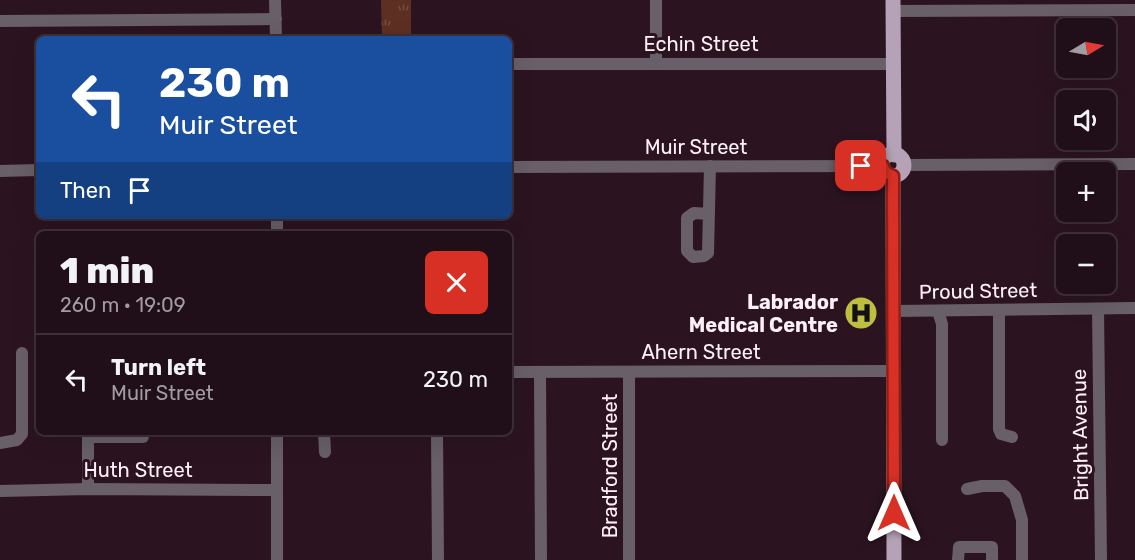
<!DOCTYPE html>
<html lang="en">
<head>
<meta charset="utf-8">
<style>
	:root { --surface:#200f18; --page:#2d1d25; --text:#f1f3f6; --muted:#a29ca2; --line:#3d2f37 }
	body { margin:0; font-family:Rubik,sans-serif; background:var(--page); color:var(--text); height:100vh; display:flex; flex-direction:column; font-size:22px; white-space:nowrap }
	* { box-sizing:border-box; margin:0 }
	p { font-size:20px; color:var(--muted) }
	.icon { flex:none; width:33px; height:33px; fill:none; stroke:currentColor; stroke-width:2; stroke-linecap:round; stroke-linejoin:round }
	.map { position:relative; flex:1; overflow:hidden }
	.sheet { position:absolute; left:36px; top:231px; width:476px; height:204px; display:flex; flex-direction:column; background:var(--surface); border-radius:9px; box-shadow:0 6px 24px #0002,0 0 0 2px var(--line) }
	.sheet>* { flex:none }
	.top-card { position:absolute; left:36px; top:36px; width:476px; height:183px; border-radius:9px; box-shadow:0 6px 24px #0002,0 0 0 2px var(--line); background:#1a4fa0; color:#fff; overflow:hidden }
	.needle { width:39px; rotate:80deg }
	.fabs { position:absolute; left:1056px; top:18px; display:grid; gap:12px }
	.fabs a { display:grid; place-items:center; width:60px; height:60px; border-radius:9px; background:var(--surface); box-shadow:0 6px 24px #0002,0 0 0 2px var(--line); font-size:30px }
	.pin { position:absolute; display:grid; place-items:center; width:51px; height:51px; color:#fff; margin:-26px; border-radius:12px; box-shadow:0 3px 9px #0006 }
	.me { position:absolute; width:66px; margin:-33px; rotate:0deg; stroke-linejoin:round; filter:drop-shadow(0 0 4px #0008) }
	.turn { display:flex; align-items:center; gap:21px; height:126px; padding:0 24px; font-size:27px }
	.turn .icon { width:78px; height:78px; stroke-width:2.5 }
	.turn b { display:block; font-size:42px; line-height:51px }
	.then { display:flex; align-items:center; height:57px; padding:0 24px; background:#0003; gap:12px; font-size:22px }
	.round { display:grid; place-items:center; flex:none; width:63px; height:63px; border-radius:9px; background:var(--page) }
	.summary { display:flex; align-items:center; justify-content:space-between; height:102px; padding:0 24px }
	h1 { font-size:36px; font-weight:800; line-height:45px }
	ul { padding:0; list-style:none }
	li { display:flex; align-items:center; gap:18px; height:90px; padding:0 24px; border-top:2px solid var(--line) }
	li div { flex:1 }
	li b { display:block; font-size:22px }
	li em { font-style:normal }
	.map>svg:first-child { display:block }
</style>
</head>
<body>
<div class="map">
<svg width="1135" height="560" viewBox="0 0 1135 560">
	<defs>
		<pattern id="park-tufts" width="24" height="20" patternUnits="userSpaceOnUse" patternTransform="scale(1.5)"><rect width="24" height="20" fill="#5c2f22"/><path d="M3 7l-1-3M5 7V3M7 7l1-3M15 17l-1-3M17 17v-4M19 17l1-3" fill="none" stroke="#744d43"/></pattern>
	</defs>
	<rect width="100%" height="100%" fill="#2b1420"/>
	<path fill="url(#park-tufts)" d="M381 0H411V39H382Z"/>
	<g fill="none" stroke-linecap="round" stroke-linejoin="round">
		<g stroke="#685f68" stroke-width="12">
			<path d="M275 0 276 39"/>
			<path d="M893 11 1135 10"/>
			<path d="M0 21 276 19"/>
			<path d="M508 64H893"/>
			<path d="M656 64V0"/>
			<path d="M904 165 1135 164"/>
			<path d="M508 167 883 166"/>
			<path d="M0 171 39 170"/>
			<path d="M709 214 694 213 687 218V251L693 257 704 256 708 253 710 166"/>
			<path d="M277 216V234"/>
			<path d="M1098 309 1101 560"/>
			<path d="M999 310V429L1001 434 1012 437"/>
			<path d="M894 311 1135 308"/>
			<path d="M938 311 942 324V440"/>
			<path d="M508 372 894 371"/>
			<path d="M540 372 541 560"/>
			<path d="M88 432V489"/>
			<path d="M277 432V560"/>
			<path d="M324 432 325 452"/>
			<path d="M437 432 438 560"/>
			<path d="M88 437H143"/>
			<path d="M0 443 17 440 22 434V353"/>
			<path d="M967 489 982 486H1005L1015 496 1022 520V560"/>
			<path d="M0 491 88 489 277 490"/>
			<path d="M629 560V372"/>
			<path d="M958 560 959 547H992V560"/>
		</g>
		<g stroke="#b5a2b6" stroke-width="15">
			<path d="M893 0 894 155"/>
			<circle cx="893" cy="165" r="11"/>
			<path d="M893 176 894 560"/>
		</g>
	</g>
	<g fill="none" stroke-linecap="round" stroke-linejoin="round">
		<defs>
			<path id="route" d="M861 166H883L885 172 893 176 894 513"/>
		</defs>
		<use href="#route" stroke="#8d1f18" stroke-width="15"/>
		<use href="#route" stroke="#d93025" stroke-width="10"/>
	</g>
	<defs>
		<symbol id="hospital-disc" viewBox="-11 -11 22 22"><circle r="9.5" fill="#c0be41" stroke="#2b1420"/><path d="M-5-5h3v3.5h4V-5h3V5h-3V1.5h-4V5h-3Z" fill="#111"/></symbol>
	</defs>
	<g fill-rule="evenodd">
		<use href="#hospital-disc" x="842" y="294" width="38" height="38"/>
	</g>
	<g text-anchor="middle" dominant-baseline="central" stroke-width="6" stroke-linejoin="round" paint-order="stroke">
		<g font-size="20" fill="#fef0f6" stroke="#2b1420">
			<text x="701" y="44">Echin Street</text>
			<text x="696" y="147">Muir Street</text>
			<text transform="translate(978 291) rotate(-1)">Proud Street</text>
			<text x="701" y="352">Ahern Street</text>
			<text transform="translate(1080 435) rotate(-91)">Bright Avenue</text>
			<text transform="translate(610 466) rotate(-90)">Bradford Street</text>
			<text x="138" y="470">Huth Street</text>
		</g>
		<g font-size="20" font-weight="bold" fill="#fef0f6" stroke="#2b1420" text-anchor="end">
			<text x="838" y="302">Labrador<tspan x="838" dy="23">Medical Centre</tspan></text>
		</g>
	</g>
</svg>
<div class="fabs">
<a><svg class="needle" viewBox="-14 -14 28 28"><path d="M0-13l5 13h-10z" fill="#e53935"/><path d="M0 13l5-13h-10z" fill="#a29ca2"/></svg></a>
<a><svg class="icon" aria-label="sound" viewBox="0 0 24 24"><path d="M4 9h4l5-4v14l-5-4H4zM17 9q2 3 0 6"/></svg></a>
<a>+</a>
<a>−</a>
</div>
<div class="pin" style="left:861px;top:166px;background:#d93025"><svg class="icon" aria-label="arrive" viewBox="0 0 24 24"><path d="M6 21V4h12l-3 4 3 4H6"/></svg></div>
<svg class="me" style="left:894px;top:513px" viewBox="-20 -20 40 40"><path d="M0-17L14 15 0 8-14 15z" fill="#d93025" stroke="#fff" stroke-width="4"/></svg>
<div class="top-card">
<div class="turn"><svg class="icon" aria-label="left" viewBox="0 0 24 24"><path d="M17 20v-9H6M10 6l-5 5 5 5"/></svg><div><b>230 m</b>Muir Street</div></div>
<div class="then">Then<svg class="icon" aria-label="arrive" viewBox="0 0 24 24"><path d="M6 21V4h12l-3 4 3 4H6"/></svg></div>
</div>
<section class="sheet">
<div class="summary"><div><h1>1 min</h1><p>260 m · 19:09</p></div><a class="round" style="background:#d93025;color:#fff"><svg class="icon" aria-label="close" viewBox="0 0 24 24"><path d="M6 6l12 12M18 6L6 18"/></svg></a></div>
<ul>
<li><svg class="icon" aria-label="left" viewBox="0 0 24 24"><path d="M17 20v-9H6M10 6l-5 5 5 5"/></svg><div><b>Turn left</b><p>Muir Street</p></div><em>230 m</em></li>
</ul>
</section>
</div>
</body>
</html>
